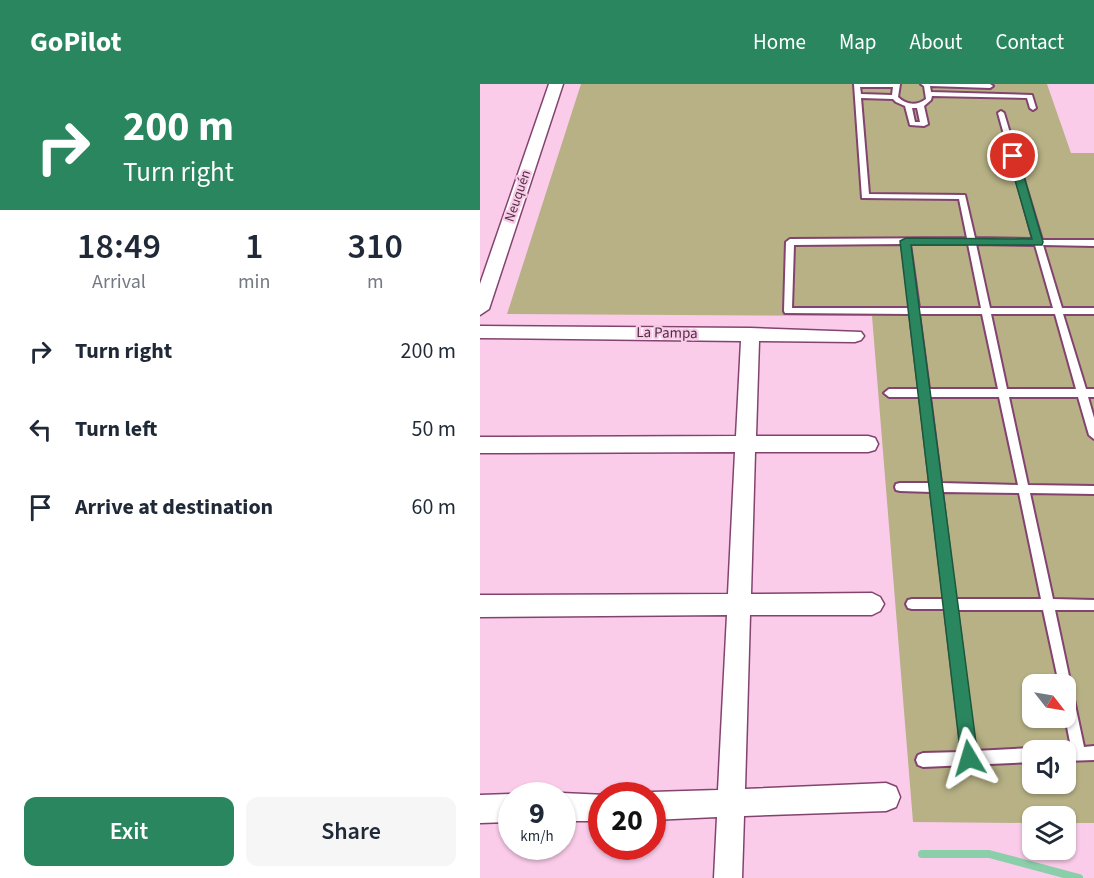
<!DOCTYPE html>
<html lang="en">
<head>
<meta charset="utf-8">
<style>
	:root { --surface:#fff; --page:#f6f6f7; --text:#1f2937; --muted:#747a83; --accent:#29865e }
	body { margin:0; font-family:"Source Sans 3",sans-serif; background:var(--page); color:var(--text); height:100vh; display:flex; flex-direction:column; font-size:22px; white-space:nowrap }
	* { box-sizing:border-box; margin:0 }
	p { font-size:20px; color:var(--muted) }
	.icon { flex:none; width:33px; height:33px; fill:none; stroke:currentColor; stroke-width:2; stroke-linecap:round; stroke-linejoin:round }
	.map { position:relative; flex:1; overflow:hidden }
	.details { display:flex; flex-direction:column; background:var(--surface); width:480px }
	.details>* { flex:none }
	.top-card { background:#29865e; color:#fff; overflow:hidden }
	.needle { width:39px; rotate:121deg }
	.buttons { position:absolute; left:542px; top:590px; display:grid; gap:12px }
	.buttons a { display:grid; place-items:center; width:54px; height:54px; border-radius:12px; background:var(--surface); box-shadow:0 2px 4px #0004; font-size:30px }
	.speed { position:absolute; left:18px; top:698px; display:flex; gap:12px; font-size:30px; font-weight:700; text-align:center }
	.speed>* { display:grid; place-content:center; width:78px; height:78px; border-radius:50%; background:var(--surface); box-shadow:0 2px 4px #0004; line-height:1 }
	.speed small { font-size:15px; font-weight:400 }
	.speed .limit { border:9px solid #d22; background:#fff; color:#111 }
	.pin { position:absolute; display:grid; place-items:center; width:51px; height:51px; color:#fff; margin:-26px; border:3px solid #fff; border-radius:50%; box-shadow:0 2px 6px #0007 }
	.me { position:absolute; width:66px; margin:-33px; rotate:353deg; stroke-linejoin:round; filter:drop-shadow(0 0 4px #0008) }
	.turn { display:flex; align-items:center; gap:21px; height:126px; padding:0 24px; font-size:27px }
	.turn .icon { width:78px; height:78px; stroke-width:2.5 }
	.turn b { display:block; font-size:42px; line-height:51px }
	.eta { display:flex; justify-content:space-evenly; align-items:center; height:102px; text-align:center }
	.eta b { font-size:36px; font-weight:600; line-height:42px }
	.primary-button { display:flex; gap:12px; margin-top:auto; padding:12px 24px }
	.primary-button a { flex:1; height:69px; border-radius:12px; background:var(--accent); color:#fff; font-size:24px; font-weight:600; line-height:69px; text-align:center }
	.primary-button a+a { background:var(--page); color:var(--text) }
	ul { padding:0; list-style:none }
	li { display:flex; align-items:center; gap:18px; height:78px; padding:0 24px }
	li div { flex:1 }
	li b { display:block; font-size:22px }
	li em { font-style:normal }
	header { display:flex; align-items:center; gap:36px; box-sizing:border-box; height:84px; padding:0 30px; background:var(--accent); color:#fff }
	header strong { font-size:28px }
	nav { display:flex; gap:33px; margin-inline-start:auto; font-size:21px }
	main { display:flex; flex:1; min-height:0 }
	.map>svg:first-child { display:block }
</style>
</head>
<body>
<header>
<strong>GoPilot</strong>
<nav><a>Home</a><a>Map</a><a>About</a><a>Contact</a></nav>
</header>
<main>
<section class="details">
<div class="top-card">
<div class="turn"><svg class="icon" aria-label="right" viewBox="0 0 24 24"><path d="M7 20v-9h11M14 6l5 5-5 5"/></svg><div><b>200 m</b>Turn right</div></div>
</div>
<div class="eta">
<div><b>18:49</b><p>Arrival</p></div>
<div><b>1</b><p>min</p></div>
<div><b>310</b><p>m</p></div>
</div>
<ul>
<li><svg class="icon" aria-label="right" viewBox="0 0 24 24"><path d="M7 20v-9h11M14 6l5 5-5 5"/></svg><div><b>Turn right</b></div><em>200 m</em></li>
<li><svg class="icon" aria-label="left" viewBox="0 0 24 24"><path d="M17 20v-9H6M10 6l-5 5 5 5"/></svg><div><b>Turn left</b></div><em>50 m</em></li>
<li><svg class="icon" aria-label="arrive" viewBox="0 0 24 24"><path d="M6 21V4h12l-3 4 3 4H6"/></svg><div><b>Arrive at destination</b></div><em>60 m</em></li>
</ul>
<div class="primary-button"><a>Exit</a><a>Share</a></div>
</section>
<div class="map">
<svg width="614" height="794" viewBox="0 0 614 794">
	<rect width="100%" height="100%" fill="#facce9"/>
	<path fill="#b7b185" fill-rule="evenodd" d="M101 0H567L591 69H614V739H585V732H552V739L433 738 392 232 27 230ZM552 600H585V633H552ZM552 666H585V699H552Z"/>
	<g fill="none" stroke-linecap="round" stroke-linejoin="round">
		<path stroke="#8bceaa" stroke-width="8" d="M442 770H509L599 794"/>
		<defs>
			<path id="service" d="M374 0H420L418 13C426 21 437 22 446 15L444 2 441 0H510L513 2 510 4 450 2 451 8 552 11 556 24 553 26 550 24 547 14 452 12 451 16 444 22 448 40 444 42 430 41 425 22 416 18 413 15 381 14 389 110 485 111 495 154 553 155 518 29 521 27 524 29 562 156H614V162L563 161 582 224H614V230H583L606 305H614V313H608L614 334V355L609 351 598 313H529L548 401 614 402V410L550 409 573 515 614 516V526H575L604 663 614 662V676L585 677V666H580L591 663 585 633V600H579L563 526H477L495 667 552 664 556 666H552V678L443 683 438 681 436 676 438 671 443 669 482 668 465 525H432L428 524 426 520 428 516 432 515H464L451 408 420 407 416 406 415 403 416 400 420 399H450L440 313H409L404 309 409 305H439L430 230 305 229 304 227 306 158 310 155 487 154 479 115 382 114ZM380 3H413L412 11 381 10ZM432 24H437L440 38H435ZM422 160 430 224H312L314 161ZM430 160H488L501 224H439ZM496 160 555 161 573 224H510ZM439 230H502L518 305H449ZM511 230H575L596 305H527ZM450 313H519L538 401 461 399ZM462 408 539 409 561 515H475Z"/>
			<g id="minor">
				<path d="M69 0H83L9 225 0 231V200Z"/>
				<path d="M0 242 270 244 381 248 384 252 381 256 375 258 279 257 276 352H388L395 354 398 360 395 366 388 368H275L271 510 392 509 400 513 404 520 400 527 392 531H270L265 705 406 699 416 703 420 713 416 723 406 727 264 732 262 794H234L237 733 172 736V711H166L172 708 238 706 247 531 0 533V511L248 510 255 368 0 369V353L256 352 261 257 0 254Z"/>
				<path d="M82 709 126 711H122V737H82V711H78Z"/>
				<path d="M32 710V738L0 739V711Z"/>
			</g>
		</defs>
		<use href="#service" stroke="#83436f" stroke-width="4"/>
		<use href="#minor" stroke="#83436f" stroke-width="3"/>
		<use href="#service" fill="#fff" fill-rule="evenodd"/>
		<use href="#minor" fill="#fff" fill-rule="evenodd"/>
	</g>
	<path fill="#29865e" stroke="#1b573d" stroke-width="1.5" d="M533 69 538 72 563 158 562 161H431L498 674 495 680 489 683 483 680 481 674 420 157 426 154 552 155 528 72Z"/>
	<g text-anchor="middle" dominant-baseline="central" stroke-width="4.5" stroke-linejoin="round" paint-order="stroke">
		<g font-size="14" fill="#4d2f42" stroke="#facce9">
			<text transform="translate(38 112) rotate(-71)">Neuquén</text>
		</g>
		<g font-size="15" fill="#4d2f42" stroke="#facce9">
			<text transform="translate(187 249) rotate(1)">La Pampa</text>
		</g>
	</g>
</svg>
<div class="buttons">
<a><svg class="needle" viewBox="-14 -14 28 28"><path d="M0-13l5 13h-10z" fill="#e53935"/><path d="M0 13l5-13h-10z" fill="#747a83"/></svg></a>
<a><svg class="icon" aria-label="sound" viewBox="0 0 24 24"><path d="M4 9h4l5-4v14l-5-4H4zM17 9q2 3 0 6"/></svg></a>
<a><svg class="icon" aria-label="layers" viewBox="0 0 24 24"><path d="M12 4l9 5-9 5-9-5zM3 14l9 5 9-5"/></svg></a>
</div>
<div class="speed"><div>9<small>km/h</small></div><div class="limit">20</div></div>
<div class="pin" style="left:533px;top:72px;background:#d93025"><svg class="icon" aria-label="arrive" viewBox="0 0 24 24"><path d="M6 21V4h12l-3 4 3 4H6"/></svg></div>
<svg class="me" style="left:489px;top:674px" viewBox="-20 -20 40 40"><path d="M0-17L14 15 0 8-14 15z" fill="#29865e" stroke="#fff" stroke-width="4"/></svg>
</div>
</main>
</body>
</html>
